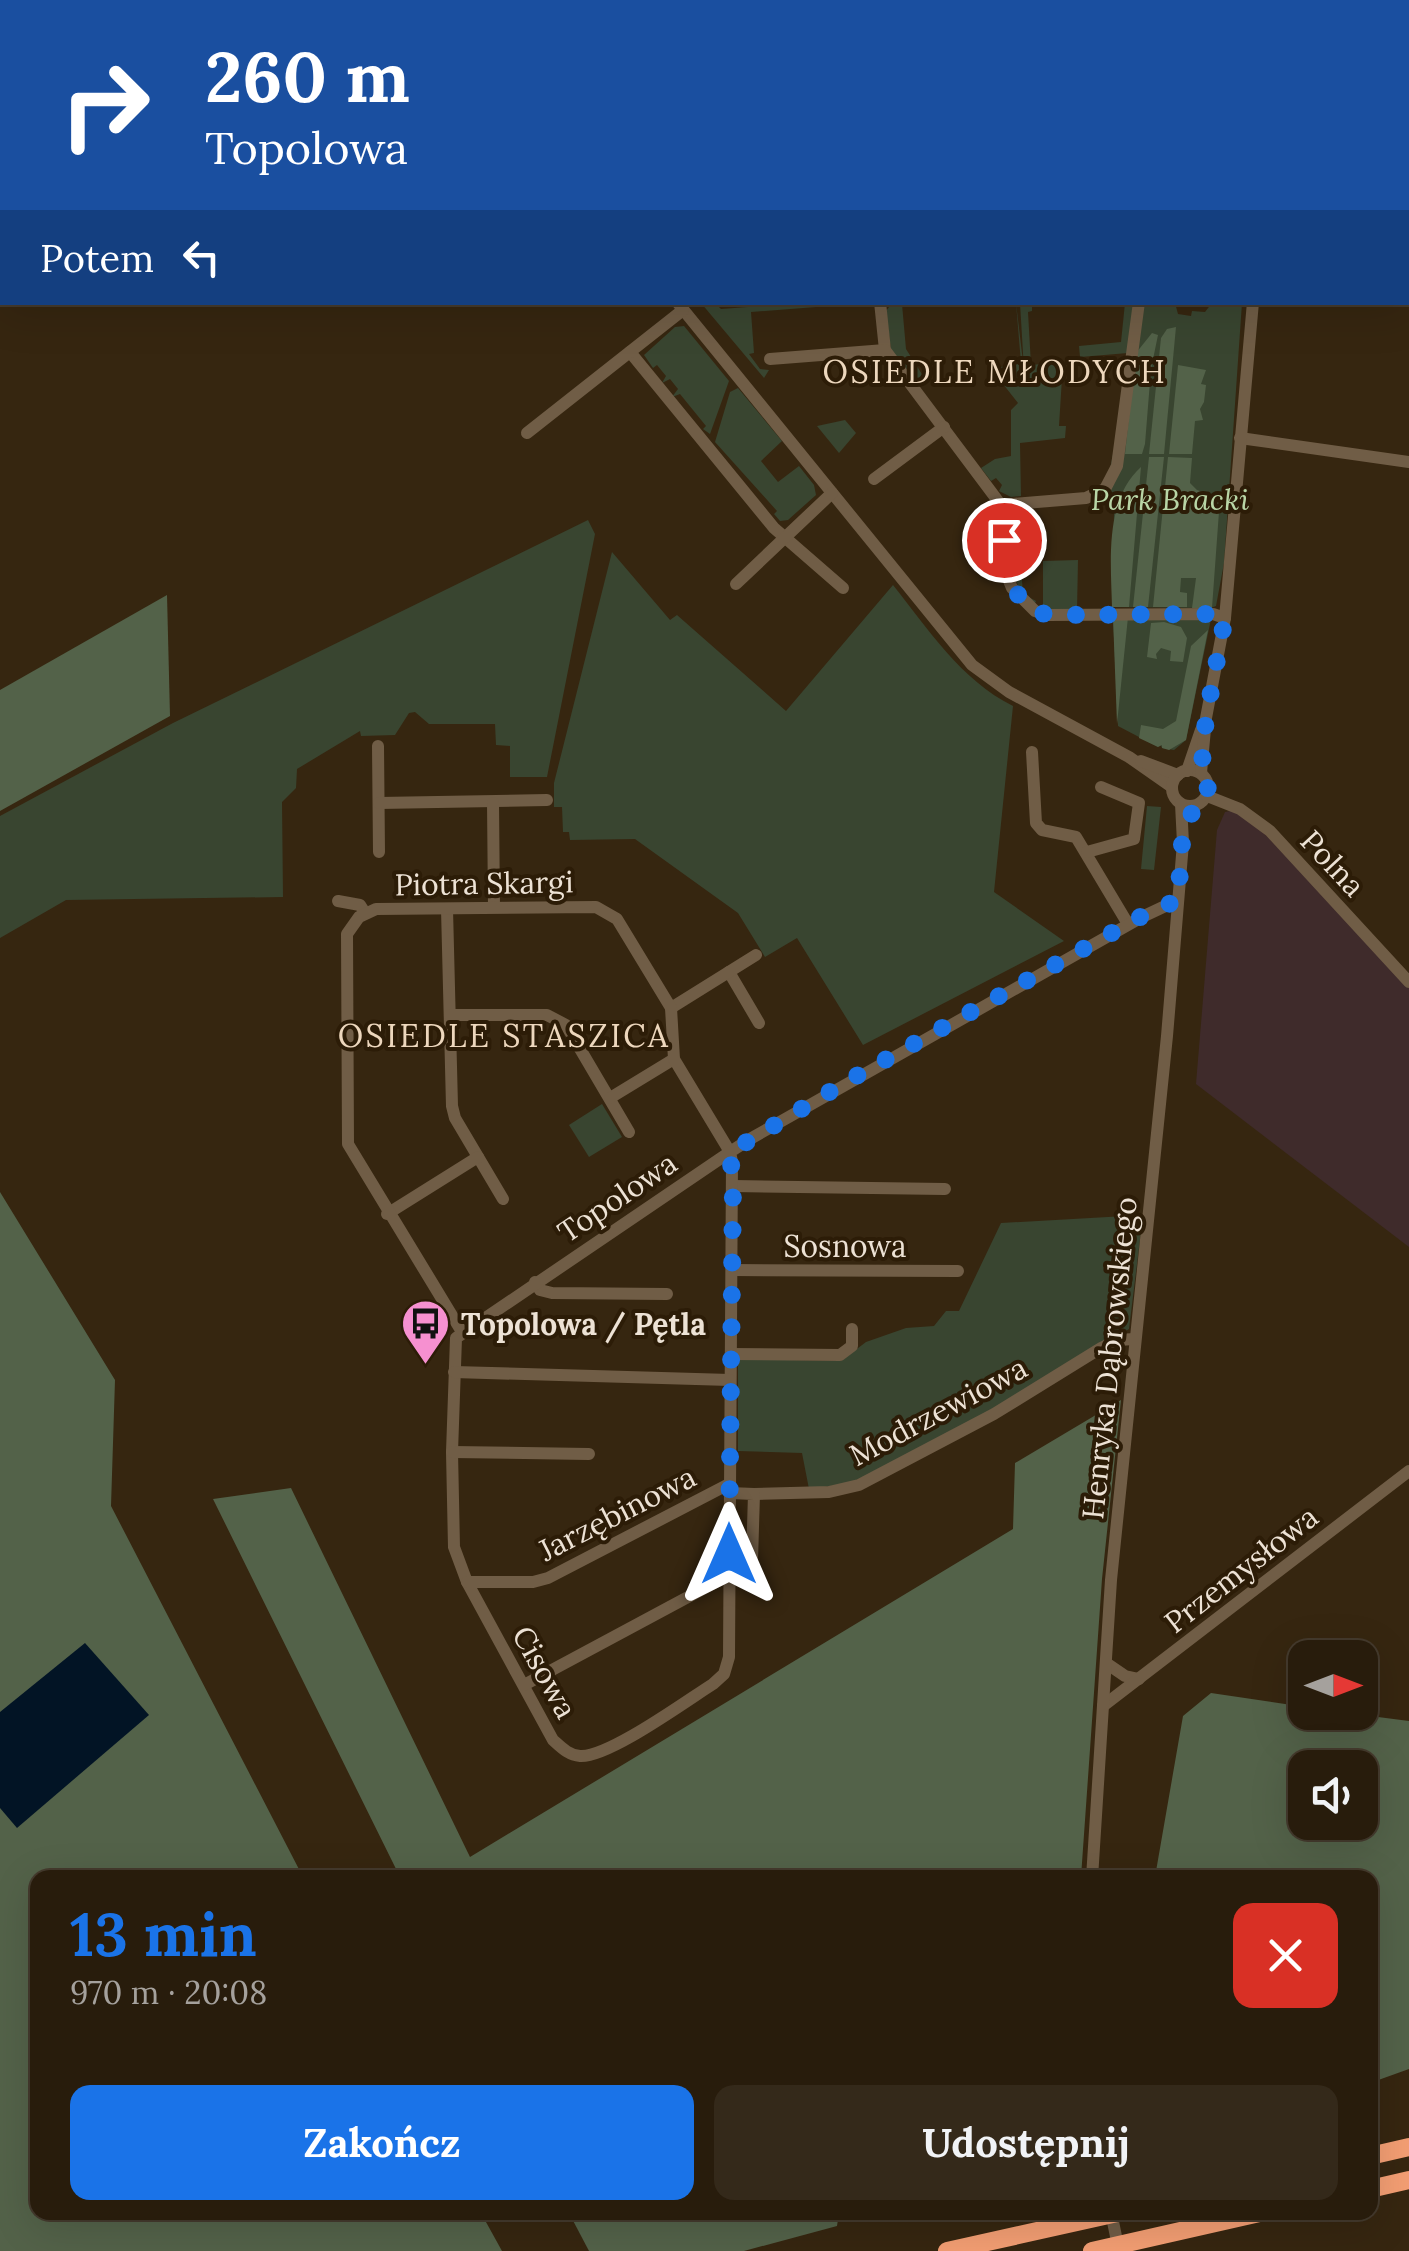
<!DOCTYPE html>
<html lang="pl">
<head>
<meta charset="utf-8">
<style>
	:root { --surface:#281c0c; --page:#34291a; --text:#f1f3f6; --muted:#a5a19d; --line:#443a2d; --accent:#1a73e8 }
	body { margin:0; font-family:Lora,serif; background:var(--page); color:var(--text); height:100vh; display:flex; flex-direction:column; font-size:38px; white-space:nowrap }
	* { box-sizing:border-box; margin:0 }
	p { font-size:32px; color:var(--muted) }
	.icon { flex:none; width:55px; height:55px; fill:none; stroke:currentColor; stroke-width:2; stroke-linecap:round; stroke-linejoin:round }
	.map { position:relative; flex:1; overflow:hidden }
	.details { position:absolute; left:30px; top:1870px; width:1348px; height:350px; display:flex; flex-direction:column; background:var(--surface); border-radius:20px; box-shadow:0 10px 40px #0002,0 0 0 2px var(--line) }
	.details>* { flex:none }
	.top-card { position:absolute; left:0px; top:0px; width:1410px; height:305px; box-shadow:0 10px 40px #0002,0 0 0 2px var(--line); background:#1a4fa0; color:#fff; overflow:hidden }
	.needle { width:65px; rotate:90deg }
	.tools { position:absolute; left:1288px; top:1640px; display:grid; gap:20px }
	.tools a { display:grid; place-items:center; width:90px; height:90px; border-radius:20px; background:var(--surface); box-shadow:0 10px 40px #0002,0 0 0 2px var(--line); font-size:50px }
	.pin { position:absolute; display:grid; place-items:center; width:85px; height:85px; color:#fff; margin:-42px; border:5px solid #fff; border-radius:50%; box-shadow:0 2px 10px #0007 }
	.me { position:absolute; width:110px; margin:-55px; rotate:0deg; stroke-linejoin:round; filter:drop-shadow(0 0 8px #0008) }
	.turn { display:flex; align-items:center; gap:35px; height:210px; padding:0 40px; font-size:45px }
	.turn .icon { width:130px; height:130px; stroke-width:2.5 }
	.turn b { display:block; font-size:70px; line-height:85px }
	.then { display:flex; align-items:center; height:95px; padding:0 40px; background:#0003; gap:20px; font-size:38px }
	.round { display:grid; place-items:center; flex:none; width:105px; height:105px; border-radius:20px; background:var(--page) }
	.summary { display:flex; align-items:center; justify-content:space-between; height:170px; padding:0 40px }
	h1 { font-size:60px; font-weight:800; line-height:75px; color:var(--accent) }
	.button { display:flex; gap:20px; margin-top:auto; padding:20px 40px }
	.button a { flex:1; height:115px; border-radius:20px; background:var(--accent); color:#fff; font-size:40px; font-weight:800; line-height:115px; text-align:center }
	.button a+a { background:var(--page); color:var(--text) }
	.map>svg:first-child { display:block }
</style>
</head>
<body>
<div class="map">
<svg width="1409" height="2251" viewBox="0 0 1409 2251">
	<rect width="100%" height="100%" fill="#362610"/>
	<path fill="#3f2b2b" d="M1240 809 1409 981V1247L1196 1084 1217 830 1225 812Z"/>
	<g fill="#394530">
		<path d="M701 303H715L721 309 800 303H867L751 312 754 353 749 354 760 369 769 370 764 378Z"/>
		<path d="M1016 303 1024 370 1020 303H1032V311L1028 312 1031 365 1063 362 1059 426H1066L1065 438 1020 443 1021 496 1011 497 999 491 1002 485 996 478 991 481 981 468 995 459 1011 456V410L1018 403 1003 384 1001 367 1021 363Z"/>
		<path d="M1125 303H1135L1128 353 1080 357 1079 346 1121 342Z"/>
		<path d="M1144 303H1175L1178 314 1191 316 1192 311 1205 312 1212 303H1242L1224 563 1216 606 1211 608 1112 607 1114 514 1105 493Z"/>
		<path d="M902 304 906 349 925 379 918 386 891 350 886 311 889 307Z"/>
		<path d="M684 326 729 381 710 434 703 429 706 426 680 394 672 397 678 389 670 379 662 383 666 376 657 365 653 368 644 355 675 327Z"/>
		<path d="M738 388 782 441 761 461 778 482 799 466 814 485 816 495 788 520 780 521 774 514 777 511 715 442 730 392Z"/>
		<path d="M845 420 856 433 839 453 817 426Z"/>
		<path d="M1015 507 1024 509 1017 511 1023 594 1036 601 1034 605C1006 583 1011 548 1008 515Z"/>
		<path d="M588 520 595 534 547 777H510V746L496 745 495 724H429L415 712 409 713 395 735 361 736 360 731 297 769 296 788 282 802 283 897 66 900 0 938V816L173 723Z"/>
		<path d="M612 552 670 620 677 615 786 711 893 585C928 629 961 680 1013 706L994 892 1064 941 863 1045 797 938 765 957 738 913 635 839 570 840 569 832H563L562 807H554V783Z"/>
		<path d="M1078 560 1077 610 1043 611V561Z"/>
		<path d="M1113 617 1211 619 1186 740 1174 750 1162 748 1160 744 1158 747 1118 726Z"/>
		<path d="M1147 806 1161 807 1154 870 1141 869Z"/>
		<path d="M602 1104 622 1137 589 1157 569 1125Z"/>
		<path d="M1143 1215 1129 1329 989 1413 883 1469 846 1484 809 1489 802 1453 738 1451V1359L841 1361 866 1342 906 1328 934 1326 946 1311H959L1001 1223Z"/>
	</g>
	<g fill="#536249" fill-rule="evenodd">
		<path d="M1176 327 1164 454H1149L1161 338 1167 329Z"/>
		<path d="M1152 333 1158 335 1151 369 1145 444 1142 454H1125L1136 353Z"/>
		<path d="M1178 365 1206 370 1201 384 1206 385 1204 402 1200 409 1203 420 1195 421 1192 454H1169Z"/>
		<path d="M1149 457H1164L1148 607H1133Z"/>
		<path d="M1168 457 1192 458 1190 483 1197 490 1220 498 1212 608H1192L1196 578H1181L1180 592 1187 593V607H1153Z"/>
		<path d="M1141 467 1129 607H1112C1111 563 1104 500 1141 467Z"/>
		<path d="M167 595 170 716 0 811V690Z"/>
		<path d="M1113 617H1128L1117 724Z"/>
		<path d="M1164 622 1181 627 1187 638 1183 662 1170 661 1171 651 1161 648 1156 654 1157 659 1147 657 1151 623Z"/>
		<path d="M1208 630 1186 740 1169 750 1162 748V745L1158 747 1139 738 1141 725 1163 729 1176 721 1191 646Z"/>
		<path d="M0 1192 115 1380 111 1506 303 1877 38 1878V2212L481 2213 502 2251H0Z"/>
		<path d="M1121 1400 1102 1579 1081 1877H400L213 1499 291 1488 470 1857 1013 1529 1015 1463Z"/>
		<path d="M1211 1693 1305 1707V1712L1347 1713 1409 1721V2069L1370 2083V1878L1155 1877 1183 1716ZM1305 1768H1360V1822H1305Z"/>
		<path d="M569 2213H839L837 2226 744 2251H589Z"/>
	</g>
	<path fill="#021425" d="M85 1643 149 1715 17 1828 0 1808V1712Z"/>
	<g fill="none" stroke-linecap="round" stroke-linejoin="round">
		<path stroke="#021425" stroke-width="2.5" d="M0 108 2 111"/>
		<g stroke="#705d46" stroke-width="12">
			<path d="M469 0 470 2"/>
			<path d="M634 0 635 2"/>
			<path d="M825 0 826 2"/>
			<path d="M1030 0V2"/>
			<path d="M1201 0V2"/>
			<path d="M1293 2V0"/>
			<path d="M1361 2V0"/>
			<path d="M1408 128 1409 129"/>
			<path d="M1408 210 1409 211"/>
			<path d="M677 302 972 665 1009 692 1129 757 1172 787"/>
			<path d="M880 302 885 350 1001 505 1007 576 1012 588 1035 611 1048 615 1213 614 1225 618"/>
			<path d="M630 352 774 528 843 588"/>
			<path d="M770 359 885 350"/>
			<path d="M527 433 683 310"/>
			<path d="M1240 438 1409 462"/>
			<path d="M874 479 944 427"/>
			<path d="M1001 505 1086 498 1105 489 1117 466 1139 302"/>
			<path d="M736 584 832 493"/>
			<path d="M378 746 379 852"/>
			<path d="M1032 752 1036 823 1042 830 1076 837 1128 924"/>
			<path d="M1141 761 1178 775"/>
			<circle cx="1190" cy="788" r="18"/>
			<path d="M1187 771 1201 730"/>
			<path d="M1201 773 1206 718 1225 618 1253 302"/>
			<path d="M1207 796 1240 809 1270 831 1409 982"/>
			<path d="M379 803 547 800"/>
			<path d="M493 803 494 907"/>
			<path d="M1087 852 1134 839 1139 803 1101 787"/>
			<path d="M338 901 360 905 365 913"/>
			<path d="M447 909 452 1106 455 1118 503 1199"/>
			<path d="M729 972 759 1023"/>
			<path d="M671 1008 756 955"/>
			<path d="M450 1015H547L566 1025 629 1132"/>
			<path d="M610 1098 674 1059"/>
			<path d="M733 1186 945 1189"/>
			<path d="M387 1214 478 1157"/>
			<path d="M732 1270 958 1271"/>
			<path d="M535 1282 540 1290 552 1293 667 1294"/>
			<path d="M462 1332 348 1144 347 934 359 917 376 909 596 907 617 919 671 1008 674 1059 730 1152 732 1162 729 1657 724 1674 713 1684C686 1701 608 1758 580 1756 568 1755 561 1747 553 1740L467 1582 454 1547 452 1452 456 1338 730 1152 750 1139 1142 917 1178 900"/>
			<path d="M731 1354 840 1355 852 1346V1329"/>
			<path d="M454 1372 730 1380"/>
			<path d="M452 1452 589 1454"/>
			<path d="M754 1494 829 1492 859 1485 994 1414 1101 1348 1117 1340 1135 1339"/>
			<path d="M467 1582H533L548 1578 729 1484"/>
			<path d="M1106 1663 1125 1676 1139 1679"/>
			<path d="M524 1685 729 1575 752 1560 754 1494 730 1493"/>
			<path d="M1103 1706 1409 1471"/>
			<path d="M1092 1878 1111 1580 1167 1036 1183 843 1181 804"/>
			<path d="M1111 2212 1119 2251"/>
		</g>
		<g stroke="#f39e73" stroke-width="18">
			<path d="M1370 2156 1409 2147"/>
			<path d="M1370 2189 1409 2180"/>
			<path d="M947 2251 1122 2212"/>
			<path d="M1092 2251 1264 2212"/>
		</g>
	</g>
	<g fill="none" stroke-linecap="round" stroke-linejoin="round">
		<path stroke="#1a73e8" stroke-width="18" stroke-dasharray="0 32.4" d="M729 1554 733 1186 730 1152 851 1079 1142 916 1178 900 1182 844 1194 806 1207 796 1208 784 1201 774 1206 718 1225 618 1213 614 1048 615C1011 604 1007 574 1004 540"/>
	</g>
	<defs>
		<symbol id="bus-pin" viewBox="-11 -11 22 30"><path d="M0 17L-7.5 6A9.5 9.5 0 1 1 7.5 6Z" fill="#f690d0" stroke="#2c1c07"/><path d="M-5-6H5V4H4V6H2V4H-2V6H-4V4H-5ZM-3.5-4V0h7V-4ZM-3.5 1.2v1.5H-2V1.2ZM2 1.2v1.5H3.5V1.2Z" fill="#111"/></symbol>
	</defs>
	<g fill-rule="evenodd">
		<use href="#bus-pin" x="398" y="1296" width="55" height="75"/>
	</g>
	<g text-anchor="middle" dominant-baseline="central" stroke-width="8" stroke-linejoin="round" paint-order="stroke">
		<g font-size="30" font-style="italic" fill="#b9d6a6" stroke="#2c1c07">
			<text x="1170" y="499">Park Bracki</text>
		</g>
		<g font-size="30" fill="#ede2d5" stroke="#2c1c07">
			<text transform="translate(1333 863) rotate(47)">Polna</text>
			<text transform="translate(484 883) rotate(-1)">Piotra Skargi</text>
			<text transform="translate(617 1197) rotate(-34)">Topolowa</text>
			<text x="845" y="1246">Sosnowa</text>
			<text transform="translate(1109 1358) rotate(-84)">Henryka Dąbrowskiego</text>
			<text transform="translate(938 1411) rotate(-28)">Modrzewiowa</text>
			<text transform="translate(617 1513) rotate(-27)">Jarzębinowa</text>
			<text transform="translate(1241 1569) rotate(-38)">Przemysłowa</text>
			<text transform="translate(545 1672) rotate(61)">Cisowa</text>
		</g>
		<g font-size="30" font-weight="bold" fill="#ede2d5" stroke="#2c1c07" text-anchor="start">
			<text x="461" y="1324">Topolowa / Pętla</text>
		</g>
		<g font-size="32" letter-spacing="2.5" fill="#edd7bd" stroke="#2c1c07">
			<text x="995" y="371">OSIEDLE MŁODYCH</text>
			<text x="504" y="1035">OSIEDLE STASZICA</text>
		</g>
	</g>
</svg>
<div class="tools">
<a><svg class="needle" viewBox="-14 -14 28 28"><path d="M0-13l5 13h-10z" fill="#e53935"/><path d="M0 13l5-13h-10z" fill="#a5a19d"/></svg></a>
<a><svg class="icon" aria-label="sound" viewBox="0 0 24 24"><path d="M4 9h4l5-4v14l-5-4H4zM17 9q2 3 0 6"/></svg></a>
</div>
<div class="pin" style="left:1004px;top:540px;background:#d93025"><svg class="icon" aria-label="arrive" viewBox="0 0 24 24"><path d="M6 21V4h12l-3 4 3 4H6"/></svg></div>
<svg class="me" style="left:729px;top:1554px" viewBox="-20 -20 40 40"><path d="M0-17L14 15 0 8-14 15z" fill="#1a73e8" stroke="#fff" stroke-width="4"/></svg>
<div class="top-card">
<div class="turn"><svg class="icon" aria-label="right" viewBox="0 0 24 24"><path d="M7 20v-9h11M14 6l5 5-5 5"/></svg><div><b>260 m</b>Topolowa</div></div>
<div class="then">Potem<svg class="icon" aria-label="left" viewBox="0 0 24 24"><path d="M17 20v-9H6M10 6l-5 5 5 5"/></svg></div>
</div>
<section class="details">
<div class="summary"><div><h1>13 min</h1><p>970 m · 20:08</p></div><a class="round" style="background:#d93025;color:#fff"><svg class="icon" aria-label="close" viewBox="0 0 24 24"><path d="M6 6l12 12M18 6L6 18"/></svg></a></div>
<div class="button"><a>Zakończ</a><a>Udostępnij</a></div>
</section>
</div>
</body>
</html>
